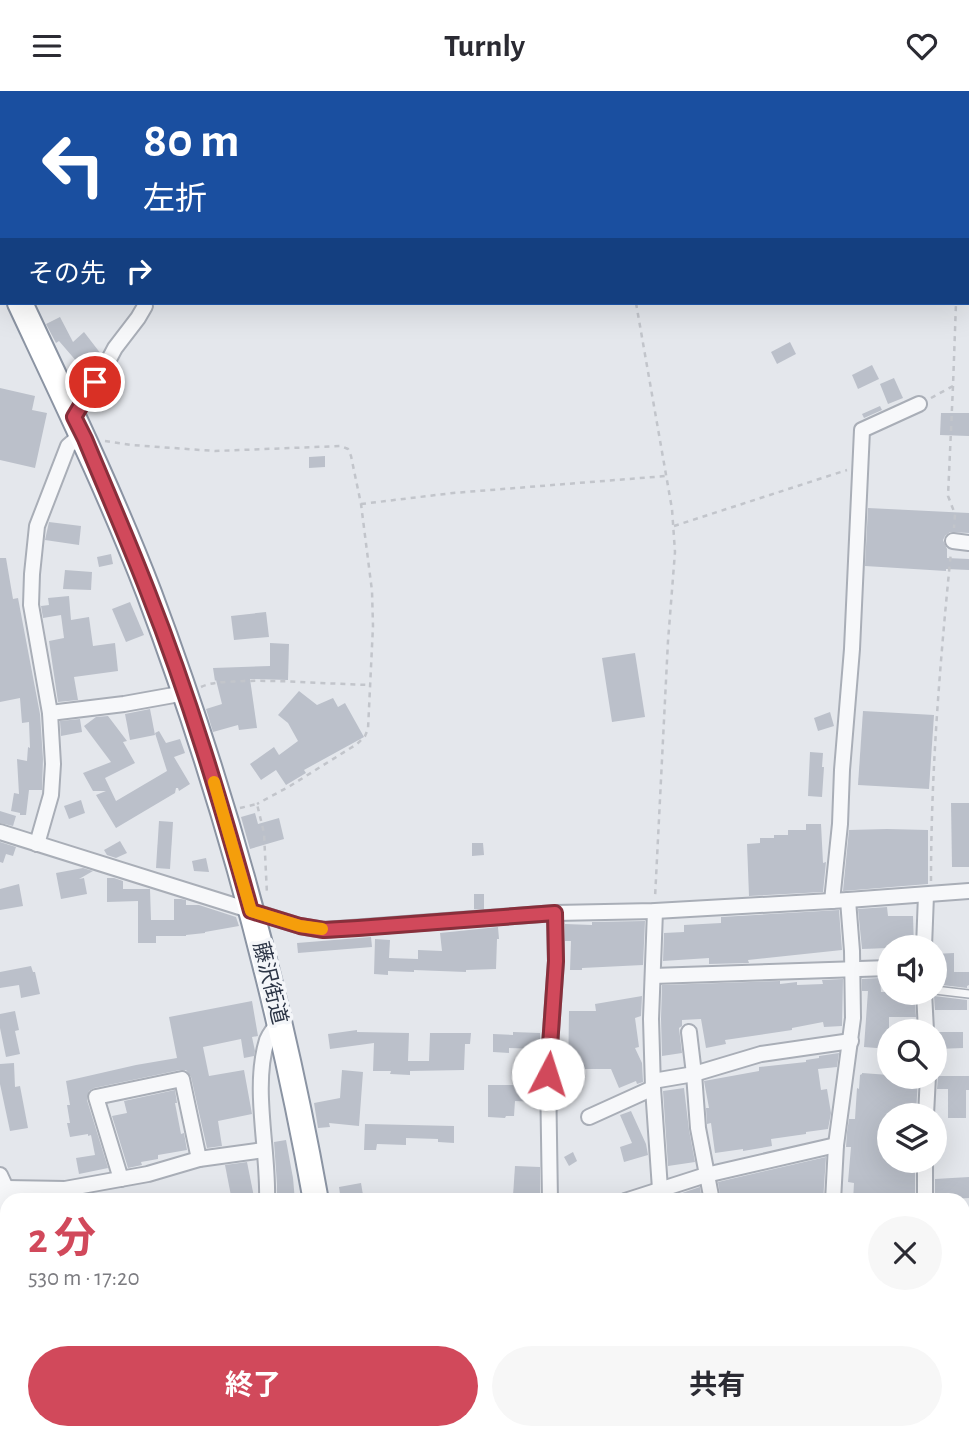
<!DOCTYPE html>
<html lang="ja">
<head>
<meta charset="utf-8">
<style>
	:root { --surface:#fff; --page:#f7f7f7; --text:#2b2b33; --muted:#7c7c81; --accent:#d1495b }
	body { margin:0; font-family:"Alegreya Sans","Noto Sans JP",sans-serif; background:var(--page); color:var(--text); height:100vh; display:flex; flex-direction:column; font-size:26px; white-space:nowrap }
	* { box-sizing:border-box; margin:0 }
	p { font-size:23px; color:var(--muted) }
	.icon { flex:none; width:38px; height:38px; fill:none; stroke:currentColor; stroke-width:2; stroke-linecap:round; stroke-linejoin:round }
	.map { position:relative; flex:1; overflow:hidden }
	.details { position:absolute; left:0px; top:1102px; width:970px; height:247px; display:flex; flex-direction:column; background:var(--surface); border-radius:21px 21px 0 0; box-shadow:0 7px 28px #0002 }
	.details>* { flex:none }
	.guide { position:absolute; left:0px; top:0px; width:970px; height:214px; box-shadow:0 7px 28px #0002; background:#1a4fa0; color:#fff; overflow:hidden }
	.fabs { position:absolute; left:877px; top:844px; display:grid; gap:14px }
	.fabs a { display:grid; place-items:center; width:70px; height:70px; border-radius:50%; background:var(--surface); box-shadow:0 7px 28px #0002; font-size:35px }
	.pin { position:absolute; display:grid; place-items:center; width:60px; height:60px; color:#fff; margin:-30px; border:4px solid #fff; border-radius:50%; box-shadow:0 2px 7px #0007 }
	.me { position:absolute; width:77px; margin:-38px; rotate:5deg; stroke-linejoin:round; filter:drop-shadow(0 0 5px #0008) }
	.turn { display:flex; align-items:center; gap:24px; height:147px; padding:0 28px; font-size:32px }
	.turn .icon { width:91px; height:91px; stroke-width:2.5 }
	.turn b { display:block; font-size:49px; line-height:60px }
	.then { display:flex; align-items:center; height:66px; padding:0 28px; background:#0003; gap:14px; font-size:26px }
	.round { display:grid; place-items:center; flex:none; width:74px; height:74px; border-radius:37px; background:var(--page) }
	.summary { display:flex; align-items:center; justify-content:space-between; height:119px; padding:0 28px }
	h1 { font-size:42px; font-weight:700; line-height:52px; color:var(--accent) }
	.action { display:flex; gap:14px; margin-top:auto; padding:14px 28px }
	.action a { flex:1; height:80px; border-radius:42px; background:var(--accent); color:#fff; font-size:28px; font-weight:700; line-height:80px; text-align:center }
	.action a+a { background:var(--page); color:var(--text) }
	header { display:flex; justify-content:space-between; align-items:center; height:91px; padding:0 28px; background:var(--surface); font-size:32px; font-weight:700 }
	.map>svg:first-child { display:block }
</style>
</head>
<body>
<header><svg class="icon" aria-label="menu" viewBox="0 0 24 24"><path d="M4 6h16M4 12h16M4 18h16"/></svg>Turnly<svg class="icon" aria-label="heart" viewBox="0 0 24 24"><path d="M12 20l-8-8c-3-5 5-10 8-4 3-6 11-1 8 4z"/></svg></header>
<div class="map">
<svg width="969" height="1349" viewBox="0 0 969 1349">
	<rect width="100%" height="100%" fill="#e4e7ec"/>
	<g fill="#bbc0ca">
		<path d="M60 226 73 251 84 241 101 263 98 268 88 276 91 280 82 293 75 286 72 288 69 281 78 272 59 250 56 252 46 233Z"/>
		<path d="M790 251 796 263 777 273 771 261Z"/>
		<path d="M872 274 879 288 858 298 852 284Z"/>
		<path d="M894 287 903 307 888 313 880 293Z"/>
		<path d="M0 297 35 305 32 319 47 322 35 377 0 369Z"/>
		<path d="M880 315 882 319 864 327 862 323Z"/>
		<path d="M941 322H969V345L940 344Z"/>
		<path d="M325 365V376L309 377V366Z"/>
		<path d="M868 417 969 422V442L950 441 945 445 943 449 947 458V467L969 468V479L946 478V480L865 475Z"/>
		<path d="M49 431 81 435 79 454 45 449Z"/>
		<path d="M111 463 113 473 99 476 97 466Z"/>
		<path d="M0 467H6L13 508 18 507 40 623 43 668 42 699H29L26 724H20V722L11 720 14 702 19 703 17 668 27 670 28 656 30 657 29 631 22 632 20 607 0 611Z"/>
		<path d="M65 479 92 481 91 499 63 498Z"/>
		<path d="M69 505 71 529 89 526 93 555 115 552 118 580 74 586 78 609 58 611 49 550 64 547 61 524 43 527 41 515 49 514 48 507Z"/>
		<path d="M130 511 144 544 126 551 112 518Z"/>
		<path d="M266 521 269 546 234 549 231 525Z"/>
		<path d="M270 552 289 553 288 589 250 588 257 637 239 639 238 634 213 641 206 618 222 613 216 589 215 590 213 577 270 575Z"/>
		<path d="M635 562 645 626 612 631 602 567Z"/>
		<path d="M299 600 317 614 333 607 338 616 345 612 364 646 304 679 306 682 286 694 276 679 261 689 250 673 274 656 279 664 298 650 288 632 278 624Z"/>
		<path d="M150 618 155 644 130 649 125 623Z"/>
		<path d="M863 620 934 624 929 698 858 694Z"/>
		<path d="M830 621 834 635 818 640 814 627Z"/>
		<path d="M108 625 127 650 123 651 135 672 105 687 116 710 167 680 155 642 159 640 166 652 180 648 185 662 174 666 190 693 179 700 178 697H176L175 702 116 737 96 704 106 700H93L83 682 111 671 84 635 96 626Z"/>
		<path d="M80 628 82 641 61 645 60 630Z"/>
		<path d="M810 661 823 662 822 676H824L822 706 808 705Z"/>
		<path d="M81 709 85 722 69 728 64 715Z"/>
		<path d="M951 712H969V776H952Z"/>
		<path d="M0 720 16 725 13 735 0 732Z"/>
		<path d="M255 722 258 733 279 727 284 748 250 758 241 726Z"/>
		<path d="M159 730 173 731 170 778 156 777Z"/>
		<path d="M806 733H821L823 772 826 771 823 801 749 805 747 753 760 752V747H774V744H788V739H806Z"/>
		<path d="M887 738 928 739V793L843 800 849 739Z"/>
		<path d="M120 750 127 762 116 767 107 764 104 759Z"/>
		<path d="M0 751 16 756 13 765 6 763 3 772 0 771Z"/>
		<path d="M472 752H483L484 764 472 765Z"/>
		<path d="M206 767 209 781 194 780 192 770Z"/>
		<path d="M83 777 93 780 79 788 84 787 87 803 61 808 56 782Z"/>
		<path d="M107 787H114L123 790V798H150L151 829H174V808H181L186 809V814H199L236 826 239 835 205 841V842L186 844V845H156V852H138V810L107 811Z"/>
		<path d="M19 793 23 815 0 819V798Z"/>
		<rect x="474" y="803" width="10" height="15"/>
		<path d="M887 816 888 825H913L914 856 862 858 858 818Z"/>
		<path d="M839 819 842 859 748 869 749 872 709 873V867L663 870 664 842 684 841V834L721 832V826Z"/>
		<path d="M645 830 643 874 582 877V879H570L571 850H565V833L592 834V831Z"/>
		<path d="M498 836 499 848H497L496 878 466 879V881L414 879V881L388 880V884L374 883 375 848 390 849 389 867 418 868V859L442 860 440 842Z"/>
		<path d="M371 846 372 856 298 862 297 852Z"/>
		<path d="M954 862V881H969V894L967 895V897L934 893V863Z"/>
		<path d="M31 875 33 881H35L40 903 21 907 19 894 0 897V881Z"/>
		<path d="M880 887 881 901H914L916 926H889V958L864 956 868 900H862V888Z"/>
		<path d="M843 888 842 935 824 936 823 931 792 937V939L725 949 726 953 706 957 701 928 682 929V935L679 937 682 962 662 965 661 928 662 894 780 890V893L797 891V894L823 893 822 889Z"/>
		<path d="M642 905 641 925 635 927 639 956 635 957 642 972 643 991 637 993 636 990 619 997 611 978H585V988H568L569 920H596L595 913Z"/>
		<path d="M934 905 967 909V919H935Z"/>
		<path d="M252 910 258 945 252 946 255 960 254 965 244 967 241 948 203 956 209 985 244 979 252 1023 218 1030 222 1055 207 1057 191 986 186 979H180L94 997 89 1000 87 1009 108 1077 79 1083 76 1067 95 1064 91 1044 88 1045V1043L70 1046 67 1032H70L67 1014H70L66 990 136 974 177 967 169 926Z"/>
		<path d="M15 920 19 939 15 940 20 963 6 966 0 937V923Z"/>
		<path d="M357 939V941L409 942 408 970H429L430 942H471L470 953H465L464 979 410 980V984L390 983 391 980H373L374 952 330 958 328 943Z"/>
		<path d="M513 941 540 942V958L509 957V962L493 961V943L513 944Z"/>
		<path d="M937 941H963V957L937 958Z"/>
		<path d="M839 962 837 976 818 978 821 999 827 998 831 1022 828 1038 806 1041V1043L771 1048 772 1055 743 1060V1058L715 1062 711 1032 707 1033 706 1017H709L704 990 759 980V976L806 971V969L819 967V965Z"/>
		<path d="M14 972 15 996 20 995 28 1037 10 1040 0 993V973Z"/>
		<path d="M342 979 363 981 359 1035 329 1032 330 1036 318 1037 314 1012 340 1007Z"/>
		<path d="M862 982 889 984V985H918L916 1024H889V1069H915V1110H853L854 1092 848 1091 851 1056H846L847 1041 849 1028H855L857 997 859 998 860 984 862 983Z"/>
		<path d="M938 985H969V999H966V1027H948V998H937Z"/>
		<path d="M488 994H538V1011L515 1010 514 1025H506L505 1027 488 1026Z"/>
		<path d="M684 997 689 1039 695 1071 668 1075 663 1000Z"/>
		<path d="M175 999 177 1012H175L181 1043 184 1042 187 1059 158 1064V1068L141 1071 142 1074 128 1077 112 1025 127 1022 124 1010Z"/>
		<path d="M631 1020 646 1053 648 1064 624 1071 620 1056 632 1052 620 1024Z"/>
		<path d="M365 1033 454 1035V1052L438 1051V1048L406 1047V1054L377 1053 376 1059H364Z"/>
		<path d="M286 1049 293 1087 295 1110H277V1093L274 1051Z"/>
		<path d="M573 1061 577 1070 569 1075 564 1066Z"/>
		<path d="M826 1066 823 1110H721L718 1091Z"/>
		<path d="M247 1071 254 1106 232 1110 225 1074Z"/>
		<path d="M515 1075 540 1076V1107L513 1105Z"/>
		<path d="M969 1086V1107L935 1109V1088Z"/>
		<path d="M361 1092 364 1110H341L339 1096Z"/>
		<path d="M700 1096 702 1110H658Z"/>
	</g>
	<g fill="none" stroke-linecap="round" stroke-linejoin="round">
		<defs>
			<path id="lane" d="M935 899 969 903"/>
			<g id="street">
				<path d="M136 0V2"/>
				<path d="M0 146 2 145"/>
				<path d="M73 326 106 274 115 257 138 227 145 215"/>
				<path d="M953 450 969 452"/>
				<path d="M50 622 124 613 185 602"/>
				<path d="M0 741 300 835 324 839 555 822 655 820 848 809 969 800"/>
				<path d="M37 753 51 704 53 673 50 622 31 514 32 483 37 435 68 355 82 343"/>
				<path d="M832 810 840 733 842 679 852 558 862 339 919 313"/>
				<path d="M655 820 651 928 653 997 660 1098"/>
				<path d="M924 856 926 804"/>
				<path d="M653 885 889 877"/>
				<path d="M924 901 926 940"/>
				<path d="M689 941 694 983 698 1037 712 1110"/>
				<path d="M653 990 694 983 761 963 851 950"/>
				<path d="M926 1024 928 985"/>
				<path d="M589 1026 653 997"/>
				<path d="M0 1084 6 1097 0 1142"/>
				<path d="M121 1088 96 1006 182 988 199 1068"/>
				<path d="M6 1097 65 1098 148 1083 199 1068 264 1059"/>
				<path d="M267 1110C269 1060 252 997 267 949 270 942 275 936 280 931"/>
				<path d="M550 1110 548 983 556 870 555 822"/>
				<path d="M625 1110 706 1084 836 1054"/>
				<path d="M833 1110 836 1054 853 927 852 860 848 809"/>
				<path d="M925 1110V1069"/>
				<path d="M0 1197 7 1227"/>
				<path d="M962 1274H969"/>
				<path d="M64 1342 67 1349"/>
				<path d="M174 1342 175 1349"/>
				<path d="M243 1342V1349"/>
				<path d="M379 1342 381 1349"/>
				<path d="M561 1342 564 1349"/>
				<path d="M648 1342 649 1349"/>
			</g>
			<path id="secondary" d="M757 1349 969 1348"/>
			<g id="highway">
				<path d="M0 170 2 174"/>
				<path d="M20 212C65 308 111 403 149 502 223 699 279 903 316 1110"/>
				<path d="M360 1342 361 1349"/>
			</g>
		</defs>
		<use href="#lane" stroke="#a9aeb7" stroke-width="10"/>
		<use href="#street" stroke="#a9aeb7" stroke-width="18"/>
		<use href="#secondary" stroke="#a9aeb7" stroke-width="23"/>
		<use href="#highway" stroke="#8b94a3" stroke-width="28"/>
		<g stroke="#c2c5cb" stroke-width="2.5" stroke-dasharray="5 5" stroke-linecap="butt">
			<path d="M844 0V2"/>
			<path d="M164 2 166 0"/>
			<path d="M968 157 969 156"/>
			<path d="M636 212 672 418 675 461 668 550 655 807"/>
			<path d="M953 295 948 405 955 423 954 437"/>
			<path d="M931 307 953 295 956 212"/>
			<path d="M105 350 131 354 215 360 341 355 348 358 351 365 361 413 372 500 373 535 368 638 365 645 357 653 290 695 257 713"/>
			<path d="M361 413 453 402 666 385"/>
			<path d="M674 435 847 379"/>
			<path d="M201 596C214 590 230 591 244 590 286 589 329 593 371 594"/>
			<path d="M240 717 257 713 264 742 267 803"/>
			<path d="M931 790C931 680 940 571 951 461"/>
		</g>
		<use href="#lane" stroke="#f7f8fa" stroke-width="7"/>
		<use href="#street" stroke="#f7f8fa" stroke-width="14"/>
		<use href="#secondary" stroke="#fff" stroke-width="19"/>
		<use href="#highway" stroke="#fff" stroke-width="24"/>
	</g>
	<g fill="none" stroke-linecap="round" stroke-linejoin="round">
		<defs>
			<path id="route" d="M95 291 74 326 85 348C106 399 128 449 148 501 189 605 221 712 251 820L300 835 324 839 358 837 555 822 556 870 548 983"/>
		</defs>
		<use href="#route" stroke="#882f3b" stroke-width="18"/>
		<use href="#route" stroke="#d1495b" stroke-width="12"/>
		<path stroke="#f59e0b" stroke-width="12" d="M214 691 251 820 300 835 322 838"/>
	</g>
	<g text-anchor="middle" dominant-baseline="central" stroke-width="7" stroke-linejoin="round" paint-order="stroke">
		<g font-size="21" fill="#2b3445" stroke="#f4f6f9">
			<text transform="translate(270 892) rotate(76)">藤沢街道</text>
		</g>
	</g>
</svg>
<div class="fabs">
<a><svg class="icon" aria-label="sound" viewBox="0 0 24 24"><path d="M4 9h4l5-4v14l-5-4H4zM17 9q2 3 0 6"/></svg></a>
<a><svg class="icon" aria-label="search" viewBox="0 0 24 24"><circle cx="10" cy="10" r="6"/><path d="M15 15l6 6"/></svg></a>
<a><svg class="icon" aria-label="layers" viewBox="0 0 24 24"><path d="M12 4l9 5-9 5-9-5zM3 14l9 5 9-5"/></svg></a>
</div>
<div class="pin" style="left:95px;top:291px;background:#d93025"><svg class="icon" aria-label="arrive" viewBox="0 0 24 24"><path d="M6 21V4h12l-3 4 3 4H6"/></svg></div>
<svg class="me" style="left:548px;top:983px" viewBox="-20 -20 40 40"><circle r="19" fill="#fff"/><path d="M0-13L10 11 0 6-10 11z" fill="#d1495b"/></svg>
<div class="guide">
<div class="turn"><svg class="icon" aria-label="left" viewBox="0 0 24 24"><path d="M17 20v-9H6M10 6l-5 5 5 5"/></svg><div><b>80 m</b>左折</div></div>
<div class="then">その先<svg class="icon" aria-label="right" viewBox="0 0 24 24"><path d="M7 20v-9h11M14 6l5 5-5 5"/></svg></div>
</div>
<section class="details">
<div class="summary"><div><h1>2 分</h1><p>530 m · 17:20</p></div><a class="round"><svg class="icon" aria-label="close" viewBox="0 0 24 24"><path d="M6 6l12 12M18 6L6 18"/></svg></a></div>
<div class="action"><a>終了</a><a>共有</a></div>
</section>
</div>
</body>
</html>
